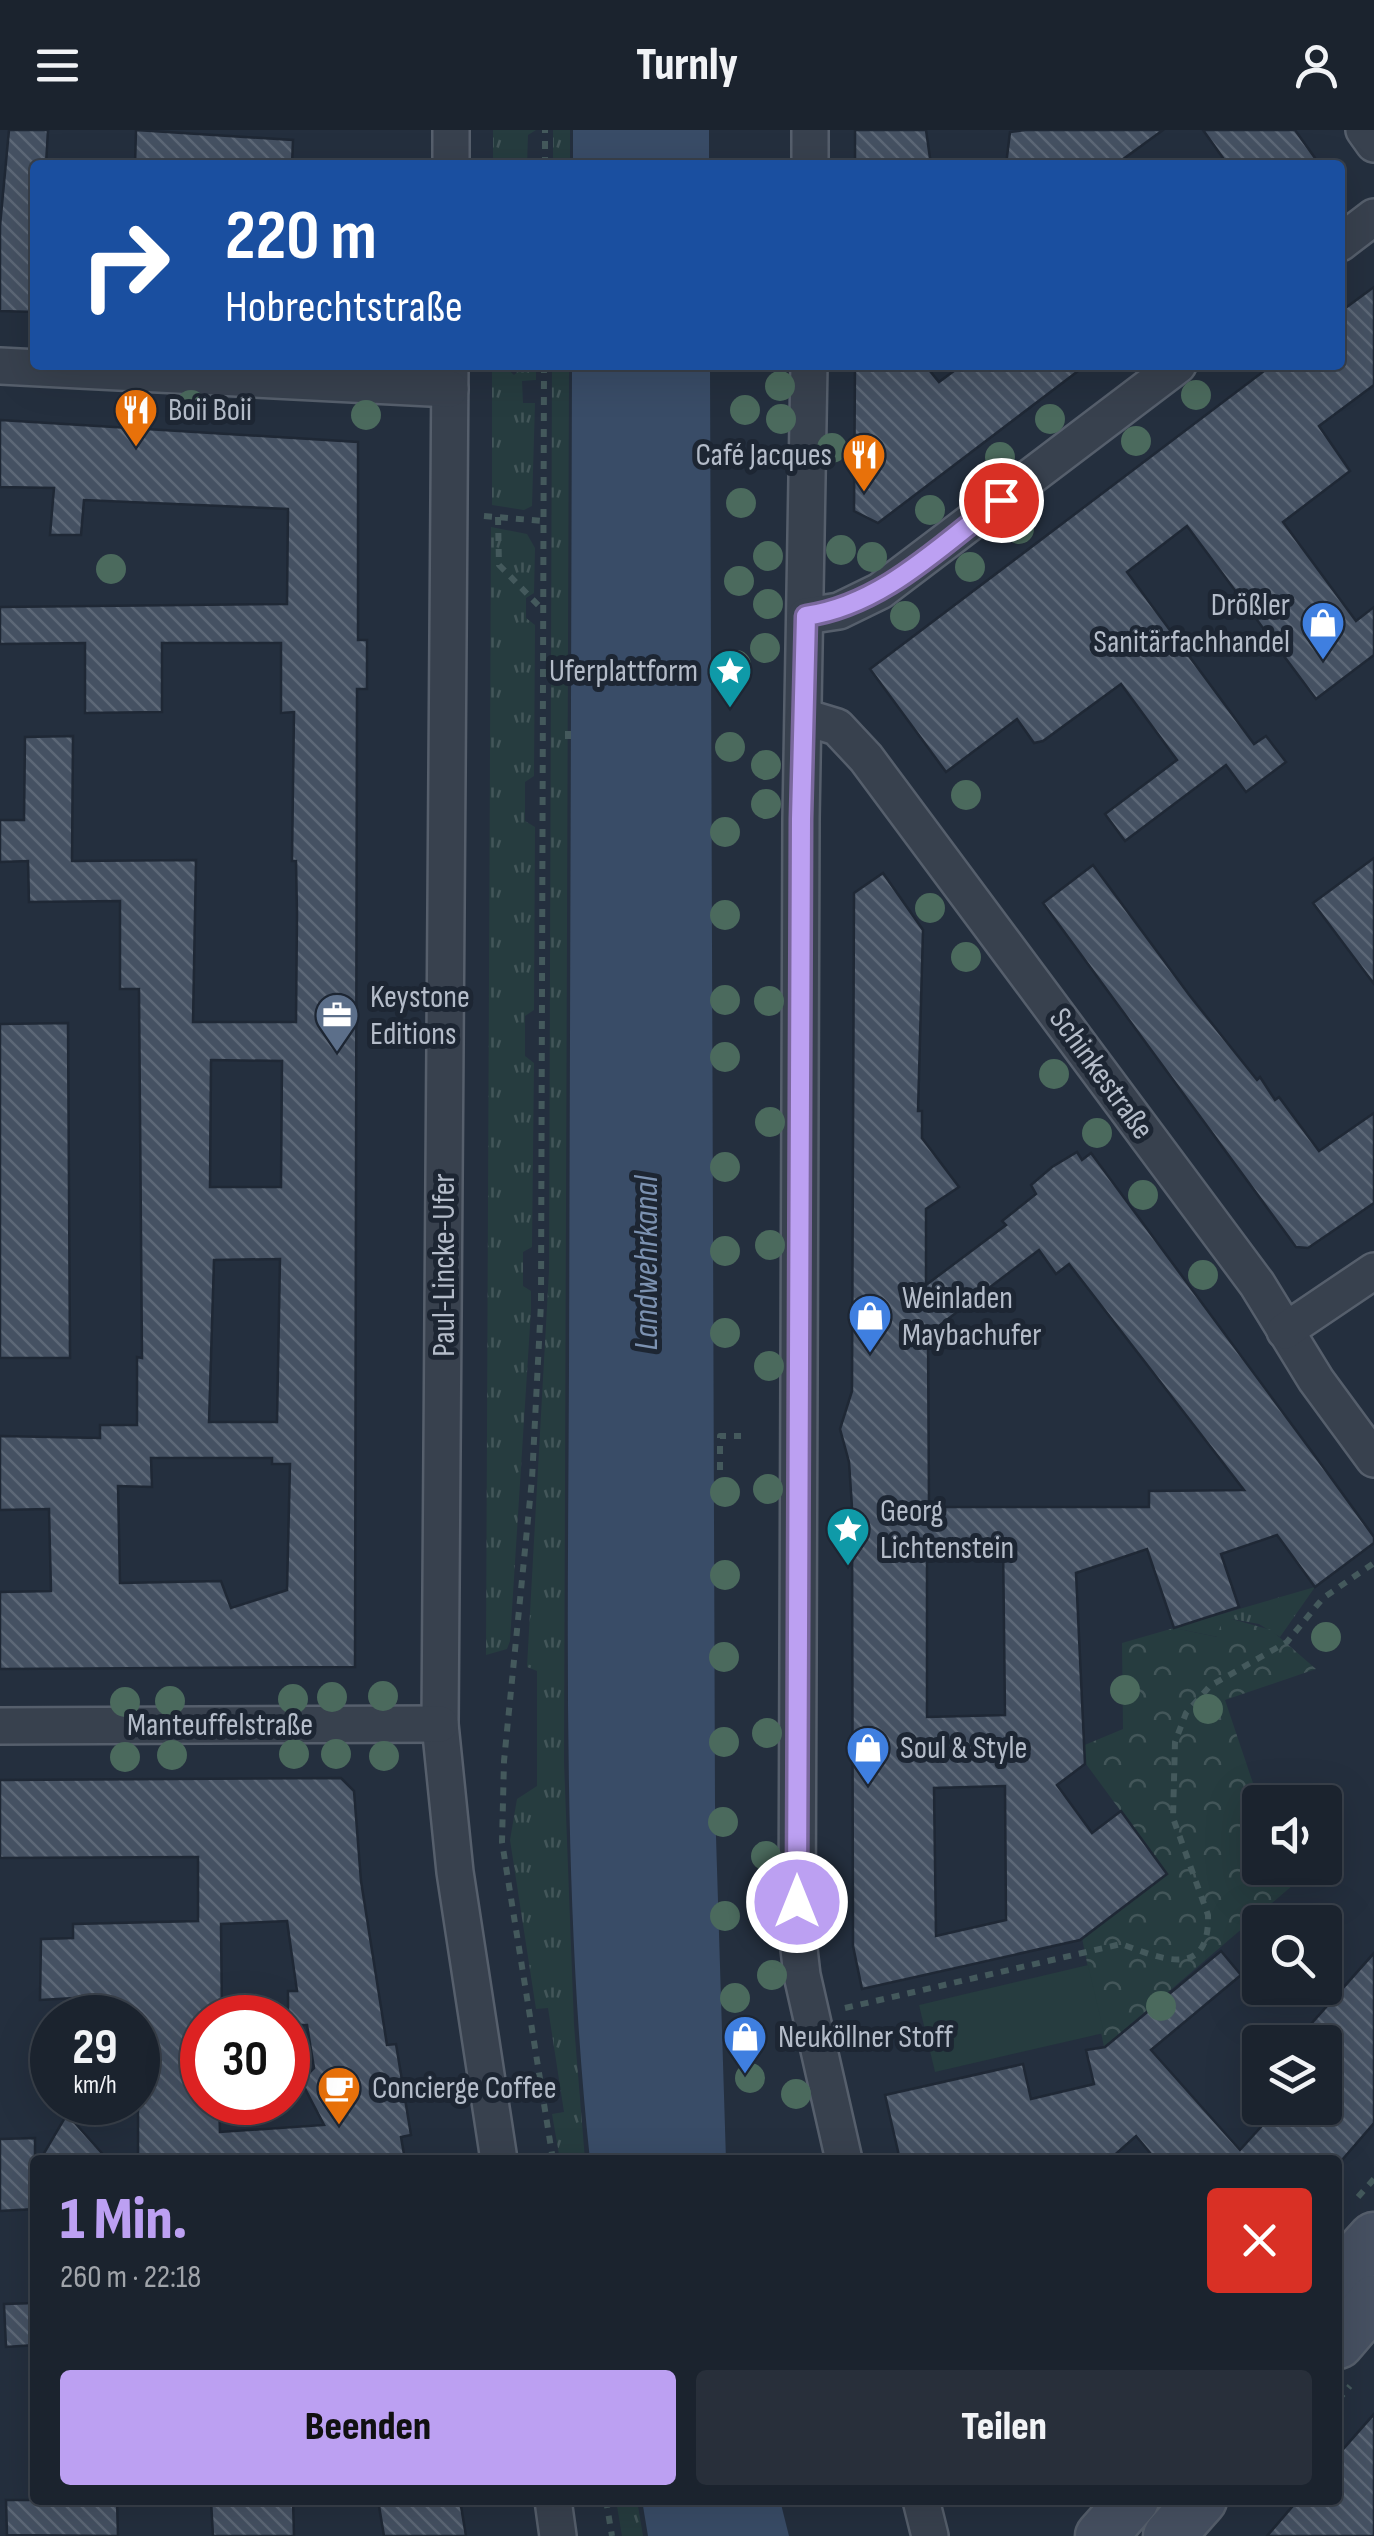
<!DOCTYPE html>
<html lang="de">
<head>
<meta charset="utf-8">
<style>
	:root { --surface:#1b232e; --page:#282f3a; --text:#f1f3f6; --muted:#a0a4aa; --line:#39404a; --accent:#bca0f2 }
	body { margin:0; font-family:"Sofia Sans Condensed",sans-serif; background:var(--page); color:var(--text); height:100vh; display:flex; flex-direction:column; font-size:38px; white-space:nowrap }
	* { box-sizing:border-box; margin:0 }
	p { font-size:32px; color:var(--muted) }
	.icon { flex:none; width:55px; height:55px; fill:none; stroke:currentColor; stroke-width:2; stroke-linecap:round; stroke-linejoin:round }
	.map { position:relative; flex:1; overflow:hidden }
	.sheet { position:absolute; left:30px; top:2025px; width:1312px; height:350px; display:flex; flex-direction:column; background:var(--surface); border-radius:10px; box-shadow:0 10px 40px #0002,0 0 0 2px var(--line) }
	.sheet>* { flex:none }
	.hud { position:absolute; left:30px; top:30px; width:1315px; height:210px; border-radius:10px; box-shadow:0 10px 40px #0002,0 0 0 2px var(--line); background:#1a4fa0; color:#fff; overflow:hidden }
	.buttons { position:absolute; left:1242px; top:1655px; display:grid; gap:20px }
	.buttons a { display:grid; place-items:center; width:100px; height:100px; border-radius:10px; background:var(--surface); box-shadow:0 10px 40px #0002,0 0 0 2px var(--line); font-size:50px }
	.speed { position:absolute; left:30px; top:1865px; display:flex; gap:20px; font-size:50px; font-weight:700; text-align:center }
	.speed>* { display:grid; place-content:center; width:130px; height:130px; border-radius:50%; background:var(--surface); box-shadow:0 10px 40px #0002,0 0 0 2px var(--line); line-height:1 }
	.speed small { font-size:25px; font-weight:400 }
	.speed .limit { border:15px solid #d22; background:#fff; color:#111 }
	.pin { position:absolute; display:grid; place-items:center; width:85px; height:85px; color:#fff; margin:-42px; border:5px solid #fff; border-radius:50%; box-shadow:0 2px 10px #0007 }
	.me { position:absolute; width:110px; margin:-55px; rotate:0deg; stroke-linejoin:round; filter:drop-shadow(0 0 8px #0008) }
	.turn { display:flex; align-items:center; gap:35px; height:210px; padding:0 30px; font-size:45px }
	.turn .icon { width:130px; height:130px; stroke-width:2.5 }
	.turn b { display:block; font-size:70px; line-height:85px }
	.round { display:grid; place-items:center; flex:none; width:105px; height:105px; border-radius:10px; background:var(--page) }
	.headline { display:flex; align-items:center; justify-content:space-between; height:170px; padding:0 30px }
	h1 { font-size:60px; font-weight:800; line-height:75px; color:var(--accent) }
	.button { display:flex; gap:20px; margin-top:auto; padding:20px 30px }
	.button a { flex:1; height:115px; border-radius:10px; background:var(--accent); color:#111; font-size:40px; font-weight:800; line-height:115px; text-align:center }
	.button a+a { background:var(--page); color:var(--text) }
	header { display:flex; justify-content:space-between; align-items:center; height:130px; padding:0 30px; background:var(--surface); font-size:45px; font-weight:800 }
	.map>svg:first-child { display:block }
</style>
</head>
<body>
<header><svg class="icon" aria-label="menu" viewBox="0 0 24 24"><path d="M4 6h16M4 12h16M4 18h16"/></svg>Turnly<svg class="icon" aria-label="person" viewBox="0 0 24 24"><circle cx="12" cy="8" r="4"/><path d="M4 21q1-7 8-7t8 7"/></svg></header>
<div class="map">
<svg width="1374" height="2406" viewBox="0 0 1374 2406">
	<defs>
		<pattern id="grass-tufts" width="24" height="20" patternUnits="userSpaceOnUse" patternTransform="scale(2.5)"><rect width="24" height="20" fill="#263c3f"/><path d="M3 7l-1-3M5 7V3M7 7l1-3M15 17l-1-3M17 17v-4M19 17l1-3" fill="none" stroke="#435659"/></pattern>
		<pattern id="forest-crowns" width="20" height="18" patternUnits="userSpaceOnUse" patternTransform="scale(2.5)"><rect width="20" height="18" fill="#263c3f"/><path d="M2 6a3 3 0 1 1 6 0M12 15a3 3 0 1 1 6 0" fill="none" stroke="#435659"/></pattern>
		<pattern id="building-back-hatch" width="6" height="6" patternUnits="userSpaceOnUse" patternTransform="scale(2.5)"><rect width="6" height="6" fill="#455162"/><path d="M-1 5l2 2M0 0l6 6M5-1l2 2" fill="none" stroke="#5d6877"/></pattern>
	</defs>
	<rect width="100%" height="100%" fill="#242f3e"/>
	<g fill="url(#grass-tufts)">
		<path d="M493 0H536L528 5 527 35H493Z"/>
		<rect x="553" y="0" width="17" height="35"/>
		<path d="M492 235H503L514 245 525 235H536V250L522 251 523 273H535L532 376 524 380 492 375Z"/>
		<path d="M552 235H569L564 1632 574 1895 585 2030H560L552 1984 564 1982 548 1878 536 1879 510 1710 517 1669 537 1656V1541L527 1537 549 1141Z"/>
		<path d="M491 397 527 404 535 418 534 463 526 468V488L535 495 534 646 525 652V691L535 697 534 880 525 886V926L534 933 532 1117 523 1122V1156L531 1161V1180L510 1511 507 1519 486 1525Z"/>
		<path d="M1315 1457 1280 1507 1259 1494 1232 1489 1218 1507 1174 1498Z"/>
		<path d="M616 2370H637L643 2406H622Z"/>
	</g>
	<path fill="url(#forest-crowns)" d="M1232 1489 1271 1500 1316 1539 1225 1570 1260 1674V1738H1283L1293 1755 1104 1917 1082 1808 1167 1744 1075 1619 1123 1599 1122 1513 1174 1498 1217 1507 1221 1494Z"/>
	<path fill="#263c3f" d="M1088 1835 1104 1903 935 1942 919 1875Z"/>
	<g fill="#394c67">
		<rect x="573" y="0" width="136" height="35"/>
		<path d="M572 235H710L715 1674 726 2030H590C562 1767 568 1501 569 1237 570 903 571 569 572 235Z"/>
		<path d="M642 2370H780L789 2406H648Z"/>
	</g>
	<g fill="url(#building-back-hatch)" stroke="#1f2835" stroke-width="2.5" fill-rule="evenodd">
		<path d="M9 0H48L46 35H35V182L0 181V96Z"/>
		<path d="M136 0 293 10 292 35H135Z"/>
		<path d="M855 0H926L931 35H855Z"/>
		<path d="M1025 0H1163L1115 35H1006L1010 2Z"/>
		<path d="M1203 0H1295L1320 35H1228Z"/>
		<path d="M1374 157V255L1319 296 1350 341 1283 392 1356 491 1374 477V525L1316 569 1187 396 1127 442 1254 614 1266 606 1286 632 1246 662 1226 635 1125 711 1105 684 1177 630 1121 554 1043 611 1034 613 1017 589 946 642 870 539 1272 235H1340V182Z"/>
		<path d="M855 235H925L939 252 962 235H1086L878 393 854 381Z"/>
		<path d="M0 290 358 312V510H367V559H357L355 1537 0 1539V1462L51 1461 49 1379 0 1380V1306L100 1308V1295H137V1227L142 1228 139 859H120V771L29 772 28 731 0 732V690H24L25 607 73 606 72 731 196 730 193 892H296L297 784 296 731H292L294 582 281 583V513H162V582L85 583V513L0 514V477L287 474 288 379 84 370 81 405H50L54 358 0 357ZM211 930 282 931 281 1057H210ZM280 1129 277 1292H209L214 1130ZM151 1328H272V1334H290L287 1460 231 1478 221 1451 120 1453 118 1356 152 1357Z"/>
		<path d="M1374 728V854L1313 773Z"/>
		<path d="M1093 735 1190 866 1257 950 1260 947 1275 970 1279 967 1319 1021 1374 983V1073L1308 1118 1296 1117 1043 773Z"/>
		<path d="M883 743 923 800 918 981H922V1008L959 1057 926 1079V1155L1006 1095 1002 1091 1036 1064 1031 1055 1052 1037 1077 1022 1082 1030 1091 1023 1321 1334 1374 1407V1413L1315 1457 1277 1405 1221 1424 1239 1477 1174 1498 1147 1419 1076 1443 1085 1634 1057 1655 1092 1703 1121 1681 1167 1744 1080 1810 862 1859 853 1816 852 1377 849 1332 840 1299 852 1261 854 763ZM1039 1120 1056 1144 1069 1134 1244 1360 1149 1361V1377H929L928 1204ZM927 1411H1003L1005 1585 927 1587ZM1005 1656 1006 1790 936 1806 934 1658Z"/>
		<path d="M68 893 70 1228H0V894Z"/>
		<path d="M341 1648 354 1661 361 1751 387 1915 396 1914 411 2005 401 2007 405 2030H138V1888H74V1868L40 1870 41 1809 73 1808V1794L198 1791V1727L0 1728V1650ZM287 1791 297 1861H288V1895H307L314 1938 301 1951 324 1995 220 2002 219 1972H202V1888H222L221 1794Z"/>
		<path d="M1221 1821 1241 1845 1151 1920 1240 2020 1278 1978H1325V1912H1295L1374 1823V1993L1342 2030H1156L1136 2006 1109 2030H900L885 1965 1023 1934 1031 1969 1094 1954 1086 1920 1105 1917Z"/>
		<path d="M67 1984 108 2030H40Z"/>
		<path d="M35 2008V2079L0 2081V2009Z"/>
		<path d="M35 2173V2215L6 2217 4 2174Z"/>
		<path d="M1374 2284V2406H1267L1298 2370H1338V2325Z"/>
		<path d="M6 2370H117L118 2406 7 2405Z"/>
		<path d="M211 2370H293L294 2406H213Z"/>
		<path d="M378 2370H460L466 2406H384Z"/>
	</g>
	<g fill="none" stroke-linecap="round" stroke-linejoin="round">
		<defs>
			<g id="minor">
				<path d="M1364 0 1374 14"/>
				<path d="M451 35V0"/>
				<path d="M810 35V0"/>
				<path d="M1340 113 1374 87"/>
				<path d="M450 235 440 1594 455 1742 499 2030"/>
				<path d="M809 235 801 689 797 1802 802 1845 844 2030"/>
				<path d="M0 236 450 259"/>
				<path d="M806 486 839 481 880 461 1178 235"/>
				<path d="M804 587 837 597 866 628 1257 1154 1316 1250 1374 1329"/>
				<path d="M1285 1201 1374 1141"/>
				<path d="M0 1596 440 1594"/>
				<path d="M553 2370 558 2406"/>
				<path d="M921 2370 930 2406"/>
			</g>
			<g id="secondary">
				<path d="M1338 2148 1374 2108"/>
				<path d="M1338 2213 1374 2171"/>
				<path d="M1101 2406 1133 2370"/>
				<path d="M1169 2406 1201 2370"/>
			</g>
		</defs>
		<use href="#minor" stroke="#565f6c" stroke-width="40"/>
		<use href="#secondary" stroke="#565f6c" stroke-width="55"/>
		<g stroke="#44595c" stroke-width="6" stroke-dasharray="8 8" stroke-linecap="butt">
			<path d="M545 35V0"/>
			<path d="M509 235H521"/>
			<path d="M544 235 541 1173 532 1349 504 1631 502 1712 553 2030"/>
			<path d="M484 386 543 391"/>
			<path d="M498 387 499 435 541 478"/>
			<path d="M568 609V594"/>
			<path d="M720 1340V1306H741"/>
			<path d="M845 1878 1121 1814C1156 1826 1210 1853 1208 1785L1173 1688 1175 1612 1186 1583 1210 1556 1287 1512 1323 1468 1374 1433"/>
			<path d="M1358 2067 1374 2049"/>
			<path d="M1338 2270 1350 2256"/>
			<path d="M606 2370 612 2406"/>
		</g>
		<use href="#minor" stroke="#38414e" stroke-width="35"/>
		<use href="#secondary" stroke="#465061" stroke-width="50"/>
	</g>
	<g fill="#4b6a5d">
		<circle cx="780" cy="256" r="15"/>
		<circle cx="1196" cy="265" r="15"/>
		<circle cx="191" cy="275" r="15"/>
		<circle cx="745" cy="280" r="15"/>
		<circle cx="366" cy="285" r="15"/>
		<circle cx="781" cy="289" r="15"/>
		<circle cx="1050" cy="289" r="15"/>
		<circle cx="1136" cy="311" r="15"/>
		<circle cx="832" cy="318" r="15"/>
		<circle cx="1000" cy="327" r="15"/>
		<circle cx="741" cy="373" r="15"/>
		<circle cx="930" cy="380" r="15"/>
		<circle cx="1019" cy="399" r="15"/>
		<circle cx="841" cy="420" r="15"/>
		<circle cx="768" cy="426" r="15"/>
		<circle cx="872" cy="427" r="15"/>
		<circle cx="970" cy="437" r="15"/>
		<circle cx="111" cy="439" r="15"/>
		<circle cx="739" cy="451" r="15"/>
		<circle cx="768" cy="474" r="15"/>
		<circle cx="905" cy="486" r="15"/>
		<circle cx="765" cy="518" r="15"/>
		<circle cx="736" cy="535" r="15"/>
		<circle cx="730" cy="617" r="15"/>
		<circle cx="766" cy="635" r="15"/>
		<circle cx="966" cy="665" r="15"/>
		<circle cx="766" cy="674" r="15"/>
		<circle cx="725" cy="702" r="15"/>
		<circle cx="930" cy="778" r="15"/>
		<circle cx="725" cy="785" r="15"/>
		<circle cx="966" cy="827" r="15"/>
		<circle cx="725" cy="870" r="15"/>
		<circle cx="769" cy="871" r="15"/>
		<circle cx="725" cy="927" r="15"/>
		<circle cx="1054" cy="944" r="15"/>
		<circle cx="770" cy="992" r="15"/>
		<circle cx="1097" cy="1003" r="15"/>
		<circle cx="725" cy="1037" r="15"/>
		<circle cx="1143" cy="1065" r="15"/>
		<circle cx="770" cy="1115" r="15"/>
		<circle cx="725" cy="1121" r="15"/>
		<circle cx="1203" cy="1145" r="15"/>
		<circle cx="725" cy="1203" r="15"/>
		<circle cx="769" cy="1236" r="15"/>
		<circle cx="768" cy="1359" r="15"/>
		<circle cx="725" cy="1362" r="15"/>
		<circle cx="725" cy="1445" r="15"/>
		<circle cx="1326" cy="1507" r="15"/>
		<circle cx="724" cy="1527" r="15"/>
		<circle cx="1125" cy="1560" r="15"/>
		<circle cx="383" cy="1566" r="15"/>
		<circle cx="332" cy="1567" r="15"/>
		<circle cx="293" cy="1569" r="15"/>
		<circle cx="170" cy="1571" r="15"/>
		<circle cx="125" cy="1572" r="15"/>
		<circle cx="1208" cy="1579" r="15"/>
		<circle cx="767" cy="1603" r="15"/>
		<circle cx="724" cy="1612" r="15"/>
		<circle cx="294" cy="1624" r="15"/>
		<circle cx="336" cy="1624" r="15"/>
		<circle cx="172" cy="1625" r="15"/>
		<circle cx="384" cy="1626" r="15"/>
		<circle cx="125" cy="1627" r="15"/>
		<circle cx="723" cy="1692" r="15"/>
		<circle cx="766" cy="1726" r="15"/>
		<circle cx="725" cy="1786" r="15"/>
		<circle cx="772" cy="1845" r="15"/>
		<circle cx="735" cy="1868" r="15"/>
		<circle cx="1161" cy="1876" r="15"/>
		<circle cx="750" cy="1948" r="15"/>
		<circle cx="796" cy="1964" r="15"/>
	</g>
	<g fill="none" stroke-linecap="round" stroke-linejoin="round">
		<defs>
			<path id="route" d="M797 1772 801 689 806 486C883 475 941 415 1001 370"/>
		</defs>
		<use href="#route" stroke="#7a689d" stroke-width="25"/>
		<use href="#route" stroke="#bca0f2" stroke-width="18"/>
	</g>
	<defs>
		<symbol id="restaurant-pin" viewBox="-11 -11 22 30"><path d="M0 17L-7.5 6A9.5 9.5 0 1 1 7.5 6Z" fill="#e8710a" stroke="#1d2633"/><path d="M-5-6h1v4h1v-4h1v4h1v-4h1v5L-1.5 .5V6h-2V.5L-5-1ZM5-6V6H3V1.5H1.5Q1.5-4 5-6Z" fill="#fff"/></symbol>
		<symbol id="shop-pin" viewBox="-11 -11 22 30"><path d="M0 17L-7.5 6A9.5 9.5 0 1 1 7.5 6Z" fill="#3f7fe0" stroke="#1d2633"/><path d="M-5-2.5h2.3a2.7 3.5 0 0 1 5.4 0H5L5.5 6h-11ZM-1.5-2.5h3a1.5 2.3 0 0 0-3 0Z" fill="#fff"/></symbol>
		<symbol id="sight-pin" viewBox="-11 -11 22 30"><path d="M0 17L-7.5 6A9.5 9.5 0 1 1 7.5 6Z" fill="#0f9aa8" stroke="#1d2633"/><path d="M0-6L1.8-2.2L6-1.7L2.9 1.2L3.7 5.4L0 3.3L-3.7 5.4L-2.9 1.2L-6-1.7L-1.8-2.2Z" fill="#fff"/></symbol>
		<symbol id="office-pin" viewBox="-11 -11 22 30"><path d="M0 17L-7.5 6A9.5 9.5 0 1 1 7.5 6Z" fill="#5c6f8a" stroke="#1d2633"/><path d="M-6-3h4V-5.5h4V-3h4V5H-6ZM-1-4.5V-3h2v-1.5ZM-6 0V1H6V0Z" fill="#fff"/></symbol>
		<symbol id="cafe-pin" viewBox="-11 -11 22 30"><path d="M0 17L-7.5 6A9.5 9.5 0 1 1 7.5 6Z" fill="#e8710a" stroke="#1d2633"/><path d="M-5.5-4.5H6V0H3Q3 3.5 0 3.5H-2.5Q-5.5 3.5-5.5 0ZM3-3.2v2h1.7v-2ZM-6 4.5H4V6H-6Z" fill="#fff"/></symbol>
	</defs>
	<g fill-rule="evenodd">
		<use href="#restaurant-pin" x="111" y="255" width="50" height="68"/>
		<use href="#restaurant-pin" x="839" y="300" width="50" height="68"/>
		<use href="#shop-pin" x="1298" y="468" width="50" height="68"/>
		<use href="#sight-pin" x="705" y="516" width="50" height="68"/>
		<use href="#office-pin" x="312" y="860" width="50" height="68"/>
		<use href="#shop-pin" x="845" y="1161" width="50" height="68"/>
		<use href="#sight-pin" x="823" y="1374" width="50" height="68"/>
		<use href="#shop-pin" x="843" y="1593" width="50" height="68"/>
		<use href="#shop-pin" x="720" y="1882" width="50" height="68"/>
		<use href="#cafe-pin" x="314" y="1933" width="50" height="68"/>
	</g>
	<g text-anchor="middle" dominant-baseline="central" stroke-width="10" stroke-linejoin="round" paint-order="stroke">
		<g font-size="32" fill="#b4bcc9" stroke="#1d2633" text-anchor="start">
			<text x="168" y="280">Boii Boii</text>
			<text x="832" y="325" text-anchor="end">Café Jacques</text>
			<text x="1290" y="475" text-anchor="end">Drößler<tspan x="1290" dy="37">Sanitärfachhandel</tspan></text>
			<text x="698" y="541" text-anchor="end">Uferplattform</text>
			<text x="370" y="867">Keystone<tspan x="370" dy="37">Editions</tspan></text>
			<text x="902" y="1168">Weinladen<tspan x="902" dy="37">Maybachufer</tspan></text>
			<text x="880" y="1381">Georg<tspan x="880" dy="37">Lichtenstein</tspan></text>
			<text x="900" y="1618">Soul &amp; Style</text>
			<text x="778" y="1907">Neuköllner Stoff</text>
			<text x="372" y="1958">Concierge Coffee</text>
		</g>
		<g font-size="32" fill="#b4bcc9" stroke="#1d2633">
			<text transform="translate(1101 944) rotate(54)">Schinkestraße</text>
			<text transform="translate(444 1135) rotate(-90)">Paul-Lincke-Ufer</text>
			<text x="220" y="1595">Manteuffelstraße</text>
		</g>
		<g font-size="35" font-style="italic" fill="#7c92b1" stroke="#1d2633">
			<text transform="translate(646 1133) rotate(-90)">Landwehrkanal</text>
		</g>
	</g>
</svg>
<div class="buttons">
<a><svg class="icon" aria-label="sound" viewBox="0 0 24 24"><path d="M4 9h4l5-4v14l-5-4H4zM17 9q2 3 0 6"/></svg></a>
<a><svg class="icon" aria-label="search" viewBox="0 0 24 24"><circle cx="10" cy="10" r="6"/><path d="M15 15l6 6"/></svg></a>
<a><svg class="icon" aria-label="layers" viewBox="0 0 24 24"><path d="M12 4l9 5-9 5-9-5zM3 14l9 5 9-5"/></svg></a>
</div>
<div class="speed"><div>29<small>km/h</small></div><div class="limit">30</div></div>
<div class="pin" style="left:1001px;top:370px;background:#d93025"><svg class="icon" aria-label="arrive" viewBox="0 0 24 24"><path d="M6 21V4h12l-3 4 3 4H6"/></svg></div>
<svg class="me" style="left:797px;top:1772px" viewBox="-20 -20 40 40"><circle r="17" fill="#bca0f2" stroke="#fff" stroke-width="3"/><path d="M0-11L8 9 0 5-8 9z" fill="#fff"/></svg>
<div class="hud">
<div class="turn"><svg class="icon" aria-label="right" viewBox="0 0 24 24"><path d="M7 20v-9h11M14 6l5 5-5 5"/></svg><div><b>220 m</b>Hobrechtstraße</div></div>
</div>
<section class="sheet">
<div class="headline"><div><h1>1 Min.</h1><p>260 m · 22:18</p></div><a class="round" style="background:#d93025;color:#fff"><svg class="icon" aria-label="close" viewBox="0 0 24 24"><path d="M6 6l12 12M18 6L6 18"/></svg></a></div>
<div class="button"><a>Beenden</a><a>Teilen</a></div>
</section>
</div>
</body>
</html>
